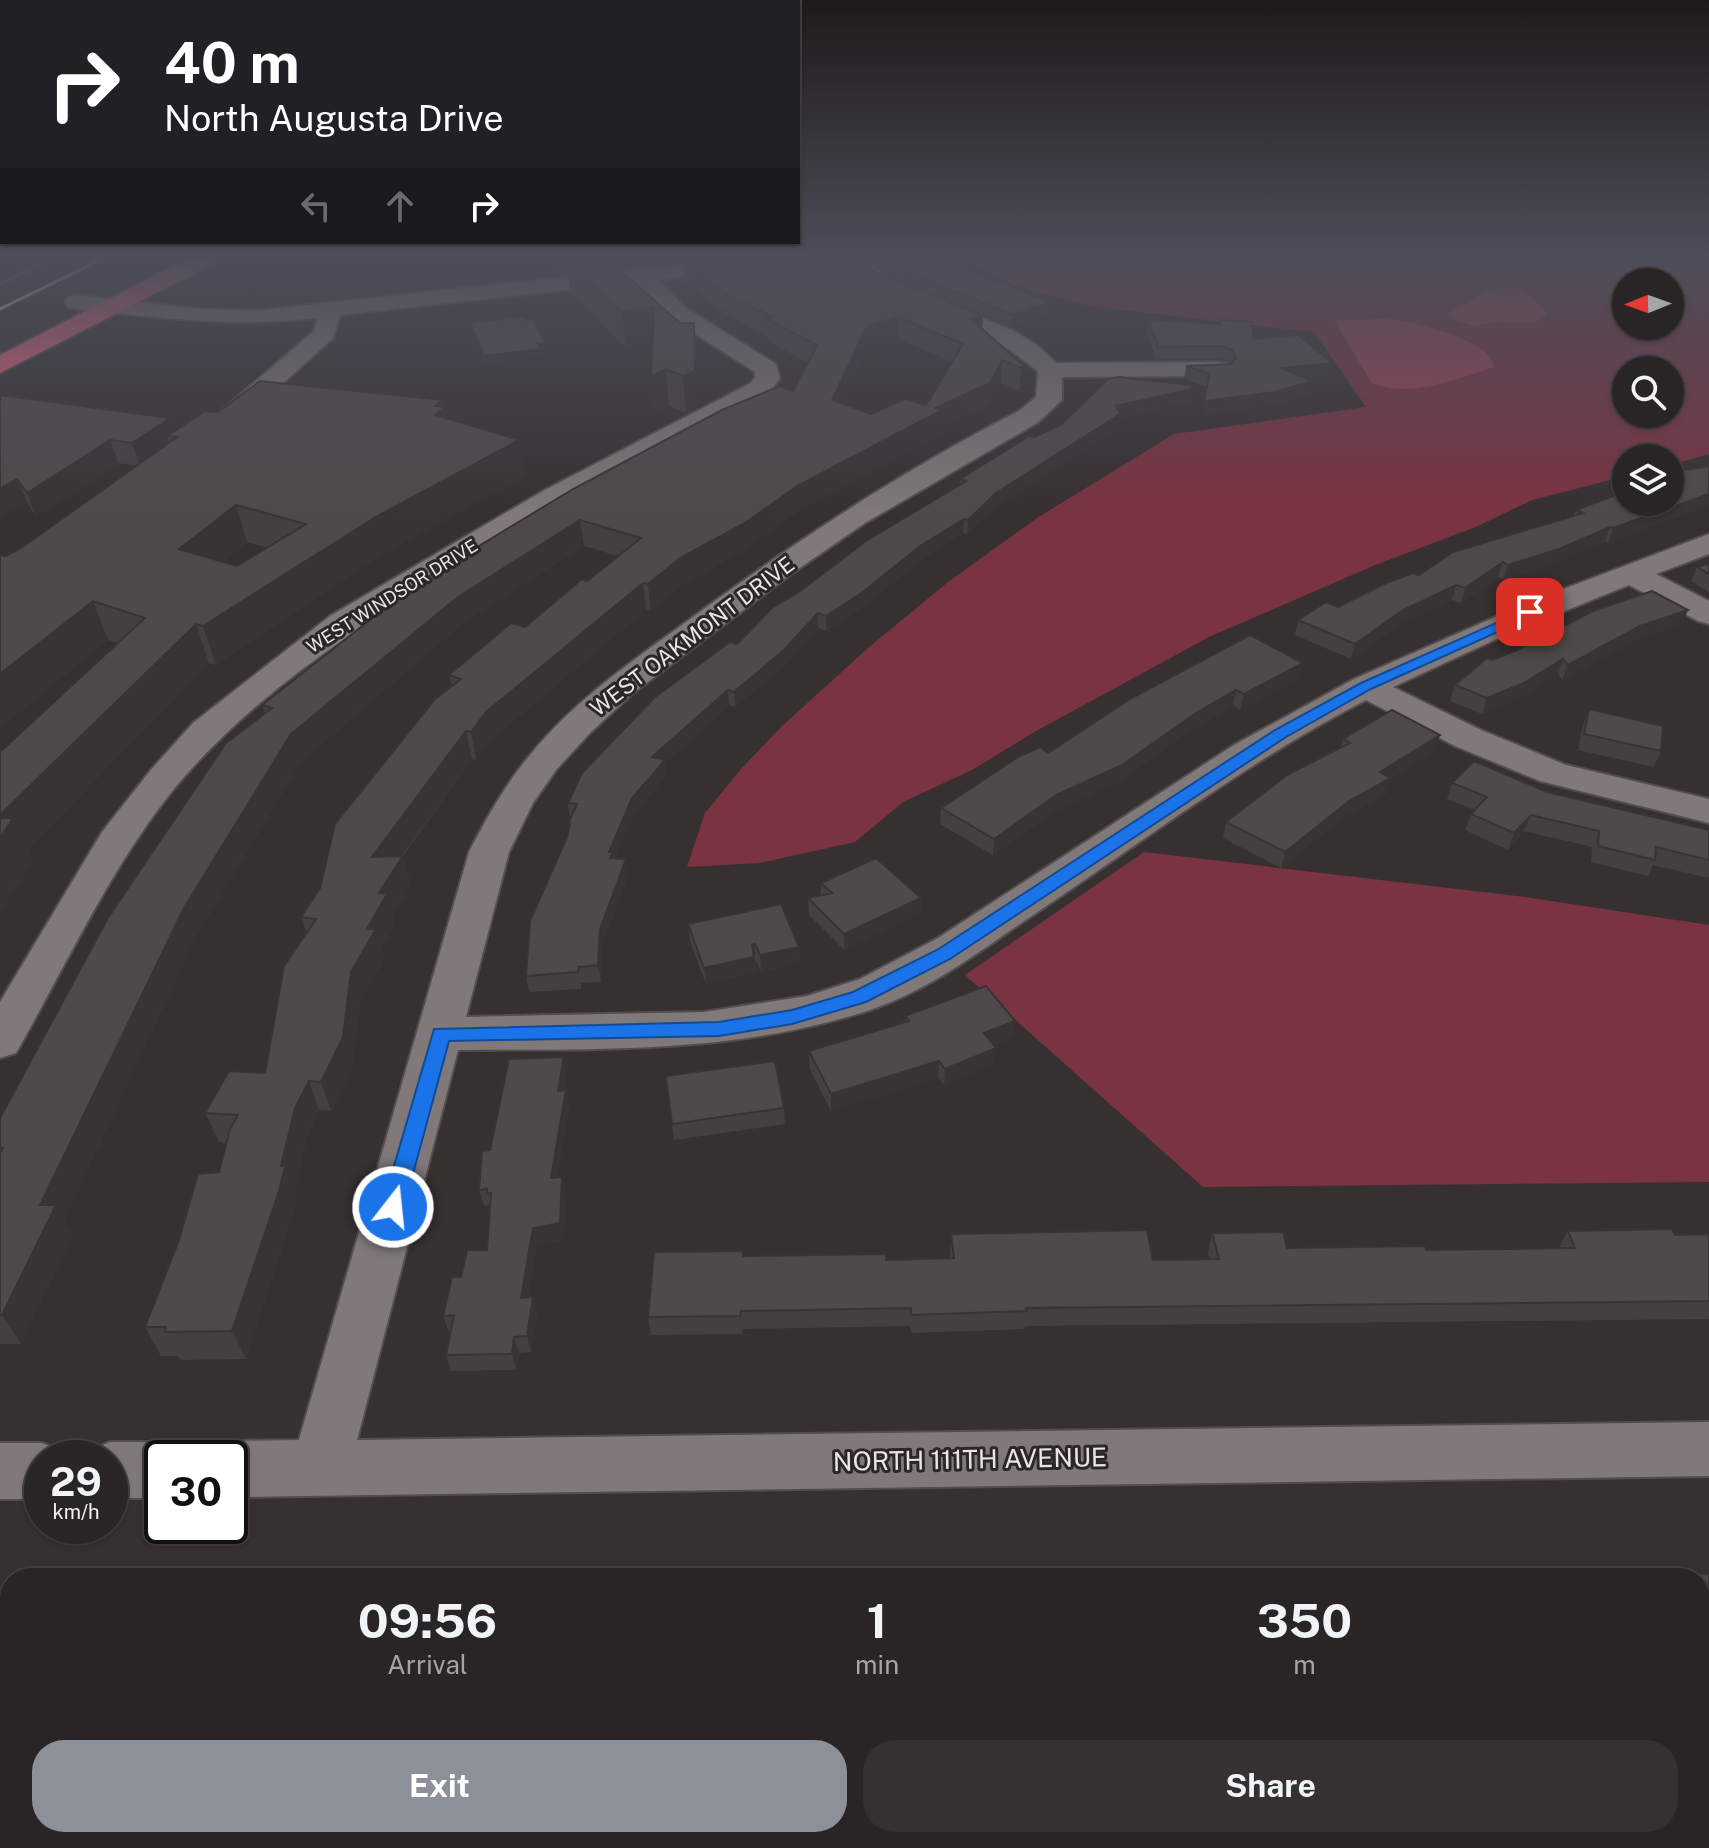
<!DOCTYPE html>
<html lang="en">
<head>
<meta charset="utf-8">
<style>
	:root { --surface:#292425; --page:#353032; --text:#f1f3f6; --muted:#a5a4a7; --line:#454142; --accent:#8c9099 }
	body { margin:0; font-family:"Public Sans",sans-serif; background:var(--page); color:var(--text); height:100vh; display:flex; flex-direction:column; font-size:30px; white-space:nowrap }
	* { box-sizing:border-box; margin:0 }
	p { font-size:26px; color:var(--muted) }
	.icon { flex:none; width:44px; height:44px; fill:none; stroke:currentColor; stroke-width:2; stroke-linecap:round; stroke-linejoin:round }
	.map { position:relative; flex:1; overflow:hidden }
	.panel { position:absolute; left:0px; top:1568px; width:1710px; height:280px; display:flex; flex-direction:column; background:var(--surface); border-radius:32px 32px 0 0; box-shadow:0 2px 6px #0004,0 0 0 2px var(--line) }
	.panel>* { flex:none }
	.top-card { position:absolute; left:0px; top:0px; width:800px; height:244px; box-shadow:0 2px 6px #0004,0 0 0 2px var(--line); background:#202124; color:#fff; overflow:hidden }
	.needle { width:52px; rotate:269deg }
	.buttons { position:absolute; left:1612px; top:268px; display:grid; gap:16px }
	.buttons a { display:grid; place-items:center; width:72px; height:72px; border-radius:50%; background:var(--surface); box-shadow:0 2px 6px #0004,0 0 0 2px var(--line); font-size:40px }
	.speed { position:absolute; left:24px; top:1440px; display:flex; gap:16px; font-size:40px; font-weight:700; text-align:center }
	.speed>* { display:grid; place-content:center; width:104px; height:104px; border-radius:50%; background:var(--surface); box-shadow:0 2px 6px #0004,0 0 0 2px var(--line); line-height:1 }
	.speed small { font-size:20px; font-weight:400 }
	.speed .limit { border:4px solid #111; border-radius:12px; background:#fff; color:#111 }
	.pin { position:absolute; display:grid; place-items:center; width:68px; height:68px; color:#fff; margin:-34px; border-radius:16px; box-shadow:0 4px 12px #0006 }
	.me { position:absolute; width:88px; margin:-44px; rotate:16deg; stroke-linejoin:round; filter:drop-shadow(0 0 6px #0008) }
	.turn { display:flex; align-items:center; gap:28px; height:168px; padding:0 32px; font-size:36px }
	.turn .icon { width:104px; height:104px; stroke-width:2.5 }
	.turn b { display:block; font-size:56px; line-height:68px }
	.lanes { display:flex; align-items:center; height:76px; padding:0 32px; background:#0003; justify-content:center; gap:40px; direction:ltr }
	.lanes .off { opacity:.35 }
	.eta { display:flex; justify-content:space-evenly; align-items:center; height:136px; text-align:center }
	.eta b { font-size:48px; font-weight:700; line-height:56px }
	.primary-button { display:flex; gap:16px; margin-top:auto; padding:16px 32px }
	.primary-button a { flex:1; height:92px; border-radius:32px; background:var(--accent); color:#fff; font-size:32px; font-weight:700; line-height:92px; text-align:center }
	.primary-button a+a { background:var(--page); color:var(--text) }
	.map>svg:first-child { display:block }
</style>
</head>
<body>
<div class="map">
<svg width="1709" height="1848" viewBox="0 0 1709 1848">
	<rect width="100%" height="100%" fill="#373031"/>
	<g fill="#7a3341" fill-rule="evenodd">
		<path d="M956 255H1709V454L1670 465V458H1626V476L1532 500 1478 526 1373 566 1209 637 1036 731 972 770 903 802 855 842 760 863 687 867 705 813 742 768 781 727 868 648 948 582 1037 518 1174 434 1366 407 1314 332 1088 306 1017 286ZM1626 282H1670V326H1626ZM1626 370H1670V414H1626Z"/>
		<path d="M1144 852 1525 897 1709 925V1182L1203 1187 965 975Z"/>
	</g>
	<g fill="#a14255">
		<path d="M1507 287 1521 289 1547 312 1546 317 1531 323 1493 322 1475 326 1457 321 1447 314 1487 292Z"/>
		<path d="M1386 319C1413 321 1489 339 1495 367 1458 378 1410 399 1372 383L1334 320Z"/>
	</g>
	<g fill="none" stroke-linecap="round" stroke-linejoin="round">
		<path fill="#a14255" fill-rule="evenodd" d="M57 255H63L0 286V282Z"/>
		<defs>
			<g id="minor">
				<path d="M831 255H855L900 284 1012 330 1037 345 1056 363 1219 362 1228 364 1231 369 1228 374 1219 376 1062 377V400L1037 423 865 523 794 572 632 694 590 733 556 770 533 803 509 852 466 1017 704 1012 807 996 860 979 938 938 1234 745 1354 679 1534 600 1709 534V554L1656 574 1709 601V624L1698 621 1629 585 1503 636 1393 687 1481 730 1566 765 1709 799V823L1540 781 1455 746 1366 700C1252 759 1149 837 1042 909 988 945 933 989 870 1010 736 1054 597 1049 458 1050L357 1440 1709 1422V1476L230 1497V1458H205L209 1449 230 1441 299 1440 469 852C487 817 505 785 530 755 574 701 631 662 686 622 792 544 901 471 1019 411L1036 397 1038 372C1017 353 995 339 969 328 925 308 862 296 831 255Z"/>
				<path d="M739 258 747 259 750 264 747 269 657 280 686 308 776 364 780 378 769 393C662 450 556 507 453 570 353 630 255 694 178 784 113 862 67 964 16 1053L0 1058V1002L102 832 150 771 193 723 330 616 543 491 751 383 755 377V372L670 318 635 282 340 315 333 338 239 423H221L217 417 221 411 314 331 317 318C230 327 162 318 76 309L68 307 65 302 68 297 76 295 201 309 261 310Z"/>
				<path d="M110 1442H162L183 1450 186 1458H162V1498H110V1458H86L89 1450Z"/>
				<path d="M0 1443H42L63 1451 66 1458H42V1499H0Z"/>
			</g>
			<path id="highway" d="M195 255H223L220 260 0 373V355Z"/>
		</defs>
		<use href="#minor" stroke="#534d4e" stroke-width="4"/>
		<use href="#highway" stroke="#534d4e" stroke-width="4"/>
		<use href="#minor" fill="#807879" fill-rule="evenodd"/>
		<use href="#highway" fill="#e5627c" fill-rule="evenodd"/>
		<path stroke="#d2cece" stroke-width="3" d="M0 309 111 255"/>
	</g>
	<g fill="#453f40" fill-rule="evenodd">
		<path d="M548 255H632L615 266 680 323H694L697 358V408L686 413 669 406 654 413 651 376 652 342 626 347 570 292 568 272 551 274Z"/>
		<path d="M858 255H940L963 268 1050 302 1049 314 1012 327 901 281Z"/>
		<path d="M683 261 875 272 983 315 982 329 1023 365 1021 388 1019 391 1001 383 988 406 941 428V434L798 511 746 549 682 585 651 611 646 610 491 740 476 760 472 759 403 856 411 885 393 915 395 924 381 948 384 959 360 1002 353 1067 331 1111 319 1110 307 1138 294 1191 297 1196 291 1220 246 1359 181 1360 178 1356H161L145 1327 219 1172 227 1143 219 1142 205 1113 265 1073 306 933 301 917 452 686 449 675 525 627 618 556 584 546 463 623 300 763 196 937 64 1220 73 1234 21 1344H0V1118L265 713 262 705 793 391 808 363 768 341 767 336 730 317 685 282ZM898 339 952 362 926 405 871 414 842 403 866 348Z"/>
		<path d="M527 320 545 343 546 349 541 350 542 355 485 363 471 329 470 323Z"/>
		<path d="M1149 320 1220 324 1221 320 1253 339 1332 363 1329 376 1305 378 1309 394 1273 405 1202 414 1207 387 1184 379 1186 366 1231 364V362L1219 359H1156L1147 332Z"/>
		<path d="M1108 379 1190 402 1120 418 1119 427 995 507 967 534 963 533 920 561 863 607 826 631 818 628 783 667 735 707 729 705 665 763 666 776 634 814 615 858 626 859 628 875 602 945 601 982 581 983V989L529 992 526 976 569 830 568 824 570 819 568 803 737 644 799 592 960 484V479L1035 437 1062 424Z"/>
		<path d="M0 395 170 418 174 431 218 412 443 400 447 418 525 476 382 555 216 665 209 663 28 849 33 860 0 913V752L118 643 108 640 6 556 21 548 137 466 118 463 36 517 27 502 0 519ZM247 542 268 548 237 566 223 562Z"/>
		<path d="M1709 466 1608 543 1605 541 1554 563 1503 580 1498 577 1461 603 1452 600 1399 625 1351 659 1295 635 1298 620 1338 607 1573 516 1576 510Z"/>
		<path d="M1709 564V592L1691 581 1697 567Z"/>
		<path d="M1682 625 1634 641 1562 680 1558 674 1518 699 1482 714 1450 701 1455 685 1492 660Z"/>
		<path d="M1300 679 1240 710 1233 706 1193 729 1120 781 1054 812 993 855 940 824 941 808 1048 753 1130 699Z"/>
		<path d="M1589 709 1661 751 1654 767 1578 750 1583 725Z"/>
		<path d="M1343 739 1435 750 1391 778 1386 794 1344 817 1281 868 1223 838 1226 822 1340 748Z"/>
		<path d="M1452 783 1547 792 1709 830V878L1653 865 1648 876 1591 862 1592 847 1524 831 1508 850 1465 830 1471 814 1475 810 1447 799Z"/>
		<path d="M821 883 921 898 920 914 844 950 809 915 808 898 821 896Z"/>
		<path d="M688 924 799 947 800 963 761 972 756 960 755 973 706 984 690 941Z"/>
		<path d="M905 1016 1015 1021 1013 1037 993 1045 996 1048 994 1065 944 1085 938 1078 831 1111 809 1067V1051L905 1023Z"/>
		<path d="M567 1074 564 1090H566L569 1107 557 1177H562L565 1193 564 1240 537 1245 528 1298 533 1297 537 1314 531 1352 519 1353 516 1370 451 1371 446 1355 451 1332H449L443 1316 461 1277 487 1250 490 1205 484 1206 479 1190 490 1150Z"/>
		<path d="M666 1076 784 1108 785 1124 674 1140Z"/>
		<path d="M1568 1231 1675 1235 1709 1234V1319L1025 1326 1024 1329 911 1333 910 1326 742 1329V1334L651 1335 648 1317 744 1256 886 1260 950 1258 951 1234 1153 1260 1209 1259 1208 1252 1212 1233 1287 1248 1426 1250 1559 1248Z"/>
		<path d="M1695 1574H1709V1661L1700 1640V1578H1691Z"/>
	</g>
	<g fill="#383334">
		<path d="M549 255H632L612 268 566 259 568 272 551 274Z"/>
		<path d="M1050 302 1049 314 1012 327 1013 315Z"/>
		<path d="M654 307 657 341 626 347 622 312Z"/>
		<path d="M983 315 982 337 971 319Z"/>
		<path d="M898 317V339L866 348 833 423 832 400 867 326Z"/>
		<path d="M694 323 697 358V408L686 413 683 376Z"/>
		<path d="M545 343 546 349 541 350 542 355 485 363 484 356Z"/>
		<path d="M1002 360 1001 383 988 406 941 428V434L798 511 746 549 682 585 651 611 648 584 680 558 797 486 935 408Z"/>
		<path d="M1332 363 1329 376 1280 381 1282 368Z"/>
		<path d="M1023 365 1021 388 1019 391 1021 368Z"/>
		<path d="M666 369 669 406 654 413 651 376Z"/>
		<path d="M1312 381 1309 394 1273 405 1202 414 1204 401Z"/>
		<path d="M1192 389 1190 402 1120 418 1119 427 995 507 967 534 968 520 996 493 1116 406Z"/>
		<path d="M443 400 451 442 436 415 435 406Z"/>
		<path d="M170 418 176 437 167 436 170 445 140 466 132 443Z"/>
		<path d="M110 440 118 463 36 517 27 493Z"/>
		<path d="M519 440 525 476 382 555 216 665 203 626 374 518Z"/>
		<path d="M17 479 27 502 0 519V489Z"/>
		<path d="M1709 494V506L1608 543 1613 528Z"/>
		<path d="M236 505 247 542 192 587 179 549Z"/>
		<path d="M964 519 963 533 920 561 863 607 826 631V616L920 546Z"/>
		<path d="M580 520 584 546 463 623 300 763 196 937 64 1220 73 1234 21 1344 2 1315 40 1205 184 908 291 734 458 597Z"/>
		<path d="M1610 527 1605 541 1554 563 1503 580 1508 565Z"/>
		<path d="M1503 562 1498 577 1461 603 1465 588Z"/>
		<path d="M643 583 646 610 491 740 476 760 471 732 486 712Z"/>
		<path d="M1456 585 1452 600 1399 625 1351 659 1355 644 1403 610Z"/>
		<path d="M93 601 108 640 0 729V674Z"/>
		<path d="M1688 610 1682 625 1634 641 1562 680 1568 665 1640 626Z"/>
		<path d="M818 613V628L783 667 735 707 734 692Z"/>
		<path d="M196 624 209 663 28 849 33 860 0 913V815Z"/>
		<path d="M1563 659 1558 674 1518 699 1482 714 1487 698Z"/>
		<path d="M1303 663 1300 679 1240 710 1244 694Z"/>
		<path d="M728 690 729 705 665 763 666 776 634 814 614 861 615 868 609 852 632 798 652 757Z"/>
		<path d="M1236 690 1233 706 1193 729 1120 781 1054 812 993 855 994 839 1056 795Z"/>
		<path d="M466 731 472 759 380 886 372 857Z"/>
		<path d="M1440 735 1435 750 1391 778 1386 794 1344 817 1281 868 1285 852 1380 772Z"/>
		<path d="M1531 815 1524 831 1508 850 1514 833Z"/>
		<path d="M403 856 411 885 393 915 395 924 381 948 384 959 360 1002 353 1067 331 1111 321 1082 351 972 379 893Z"/>
		<path d="M626 859 628 875 602 945 601 982 598 965 600 929Z"/>
		<path d="M921 898 920 914 844 950V934Z"/>
		<path d="M755 944V973L706 984 704 968Z"/>
		<path d="M799 947 800 963 761 972 760 955Z"/>
		<path d="M1015 1021 1013 1037 982 1049 984 1033Z"/>
		<path d="M996 1048 994 1065 944 1085 945 1069Z"/>
		<path d="M564 1057 567 1074 562 1107 558 1091Z"/>
		<path d="M939 1061 938 1078 831 1111V1094Z"/>
		<path d="M309 1081 319 1110 307 1138 294 1191 297 1196 291 1220 246 1359 232 1331 281 1166 295 1108Z"/>
		<path d="M566 1090 569 1107 555 1194 551 1178Z"/>
		<path d="M562 1177 565 1193 564 1240 537 1245 525 1314 521 1298 533 1228Z"/>
		<path d="M533 1297 537 1314 531 1352 527 1336Z"/>
		<path d="M514 1337 519 1353 516 1370 512 1354Z"/>
		<path d="M9 1599 10 1658 0 1683V1622Z"/>
		<path d="M669 1838H670L673 1848H669Z"/>
	</g>
	<g fill="#50494a" stroke="#383334" stroke-width="2" fill-rule="evenodd">
		<path d="M603 255 607 258 599 263 610 261 680 323H694L695 371 683 376 666 369 651 376 654 307 622 312 566 259Z"/>
		<path d="M731 255H852L875 272 983 315 971 319 1023 365 1021 368 1002 360 990 383 935 408 942 410 797 486 745 523 680 558 648 584 643 583 486 712 471 732 466 731 372 857 403 856 379 893 387 894 367 929H376L351 972 343 1037 321 1082 309 1081 295 1108 281 1166H285L279 1191 232 1331 165 1332 166 1327H145L179 1240 198 1174 219 1172 230 1129 238 1115 205 1113 229 1071 265 1073 284 966 316 919 301 917 320 888 335 824 435 699 461 679 449 675 511 623 525 627 582 579 587 581 641 538 580 520 458 597 291 734 184 908 40 1205H56L2 1315H0V1153L3 1148H0V1118L108 918 226 743 272 708 262 705 413 586 573 489 722 410 780 386 793 391 817 345 767 319 773 317 728 295 683 261ZM898 317 963 344 926 405 905 399 871 414 832 400 867 326Z"/>
		<path d="M878 255H940L963 268 1050 302 1013 315 902 270Z"/>
		<path d="M525 316 527 320H534L545 343 538 344 541 349 484 356 470 323Z"/>
		<path d="M1149 320 1221 324V320L1252 322 1253 339 1298 335 1332 363 1282 368 1312 381 1275 392 1204 401 1210 374 1186 366 1231 364 1236 358 1233 350 1221 346 1158 347Z"/>
		<path d="M1118 377 1191 385 1192 389 1116 406 1120 414 996 493 968 520 964 519 920 546 863 592 826 616 818 613 782 652 734 692 728 690 652 757 665 760 632 798 609 852H613L610 858 626 859 600 929 598 965 579 967 578 972 526 976 530 921 567 837 570 824H568L577 804 568 803 582 773 655 697 730 642 737 644 772 608 799 592 866 541 966 481 960 479 1029 436 1035 437 1062 424 1108 379Z"/>
		<path d="M260 381 443 400 435 406 445 407 436 415 519 440 374 518 203 626 196 624 0 815V752L145 618 93 601 0 674V555L6 556 21 548 177 437 167 436 205 411 218 412ZM236 505 306 524 237 566 179 549Z"/>
		<path d="M0 395 170 418 132 443 110 440 27 493 17 479 0 489Z"/>
		<path d="M1709 466V494L1613 528 1610 527 1559 549 1508 565 1503 562 1465 588 1456 585 1403 610 1355 644 1298 620 1326 602 1338 607 1386 583 1413 573 1419 575 1453 552 1583 513 1576 510 1626 491V502H1670V474L1680 471Z"/>
		<path d="M1709 564V574L1697 567Z"/>
		<path d="M1652 591 1688 610 1640 626 1568 665 1563 659 1524 683 1487 698 1455 685 1487 658 1492 660 1517 650 1593 611Z"/>
		<path d="M1250 635 1303 663 1244 694 1236 690 1196 713 1122 765 1056 795 994 839 941 808 1018 757 1040 747 1048 753 1130 699Z"/>
		<path d="M1589 709 1663 726 1661 751 1584 734Z"/>
		<path d="M1392 710 1440 735 1380 772 1391 778 1349 801 1285 852 1226 822 1287 775 1350 743 1343 739Z"/>
		<path d="M1474 761 1547 792 1709 830V860L1656 847 1655 860 1598 846 1599 831 1531 815 1514 833 1471 814 1487 797 1452 783Z"/>
		<path d="M0 818H13L0 838Z"/>
		<path d="M876 858 921 898 844 934 808 898 832 893 821 883Z"/>
		<path d="M781 904 799 947 760 955 755 944 752 945 754 957 704 968 688 924Z"/>
		<path d="M986 986 1015 1021 984 1033 996 1048 945 1069 939 1061 831 1094 809 1051 909 1021 905 1016Z"/>
		<path d="M564 1057 558 1091 566 1090 551 1178 562 1177 560 1223 533 1228 521 1298 533 1297 527 1336 514 1337 512 1354 446 1355 454 1315 443 1316 452 1277H461L467 1250H487L491 1193 487 1194V1189L479 1190 482 1151 490 1150 509 1059Z"/>
		<path d="M775 1061 784 1108 672 1124 666 1076Z"/>
		<path d="M1672 1229 1675 1235 1709 1234V1301L1026 1308 1027 1311 911 1315V1308L741 1311 740 1316 648 1317 654 1252 743 1251V1256L886 1254V1260L954 1258 951 1234 1147 1230 1153 1260 1219 1259 1212 1233 1283 1232 1287 1248 1425 1246 1426 1250 1575 1248 1568 1231Z"/>
		<path d="M1695 1574H1709V1606L1700 1586V1578H1697Z"/>
		<path d="M0 1599H9L0 1622Z"/>
		<path d="M630 1838H669V1848H629Z"/>
	</g>
	<linearGradient id="sky" x2="0" y2="1"><stop stop-color="#1e1a1b"/><stop offset="0.5" stop-color="#4d4e5a"/><stop offset="1" stop-color="#4d4e5a" stop-opacity="0"/></linearGradient>
	<rect width="1709" height="514" fill="url(#sky)"/>
	<path fill="#1a73e8" stroke="#114b97" stroke-width="2" d="M1530 608 1537 612 1535 615 1371 689 1286 737 950 959 866 1002 792 1024 719 1036 449 1041 404 1207 400 1214 393 1216 385 1214 382 1207 434 1029 719 1022 792 1010 853 992 937 950 1275 730 1361 683Z"/>
	<g text-anchor="middle" dominant-baseline="central" stroke-width="6" stroke-linejoin="round" paint-order="stroke">
		<g font-size="18" fill="#e9e5e5" stroke="#2d2627">
			<text transform="translate(392 596) rotate(-32)">WEST WINDSOR DRIVE</text>
		</g>
		<g font-size="22" fill="#e9e5e5" stroke="#2d2627">
			<text transform="translate(692 636) rotate(-37)">WEST OAKMONT DRIVE</text>
		</g>
		<g font-size="26" fill="#e9e5e5" stroke="#2d2627">
			<text transform="translate(970 1459) rotate(-1)">NORTH 111TH AVENUE</text>
		</g>
	</g>
</svg>
<div class="buttons">
<a><svg class="needle" viewBox="-14 -14 28 28"><path d="M0-13l5 13h-10z" fill="#e53935"/><path d="M0 13l5-13h-10z" fill="#a5a4a7"/></svg></a>
<a><svg class="icon" aria-label="search" viewBox="0 0 24 24"><circle cx="10" cy="10" r="6"/><path d="M15 15l6 6"/></svg></a>
<a><svg class="icon" aria-label="layers" viewBox="0 0 24 24"><path d="M12 4l9 5-9 5-9-5zM3 14l9 5 9-5"/></svg></a>
</div>
<div class="speed"><div>29<small>km/h</small></div><div class="limit">30</div></div>
<div class="pin" style="left:1530px;top:612px;background:#d93025"><svg class="icon" aria-label="arrive" viewBox="0 0 24 24"><path d="M6 21V4h12l-3 4 3 4H6"/></svg></div>
<svg class="me" style="left:393px;top:1207px" viewBox="-20 -20 40 40"><circle r="17" fill="#1a73e8" stroke="#fff" stroke-width="3"/><path d="M0-11L8 9 0 5-8 9z" fill="#fff"/></svg>
<div class="top-card">
<div class="turn"><svg class="icon" aria-label="right" viewBox="0 0 24 24"><path d="M7 20v-9h11M14 6l5 5-5 5"/></svg><div><b>40 m</b>North Augusta Drive</div></div>
<div class="lanes"><svg class="icon off" aria-label="left" viewBox="0 0 24 24"><path d="M17 20v-9H6M10 6l-5 5 5 5"/></svg><svg class="icon off" aria-label="ahead" viewBox="0 0 24 24"><path d="M12 20V5M6 11l6-6 6 6"/></svg><svg class="icon" aria-label="right" viewBox="0 0 24 24"><path d="M7 20v-9h11M14 6l5 5-5 5"/></svg></div>
</div>
<section class="panel">
<div class="eta">
<div><b>09:56</b><p>Arrival</p></div>
<div><b>1</b><p>min</p></div>
<div><b>350</b><p>m</p></div>
</div>
<div class="primary-button"><a>Exit</a><a>Share</a></div>
</section>
</div>
</body>
</html>
